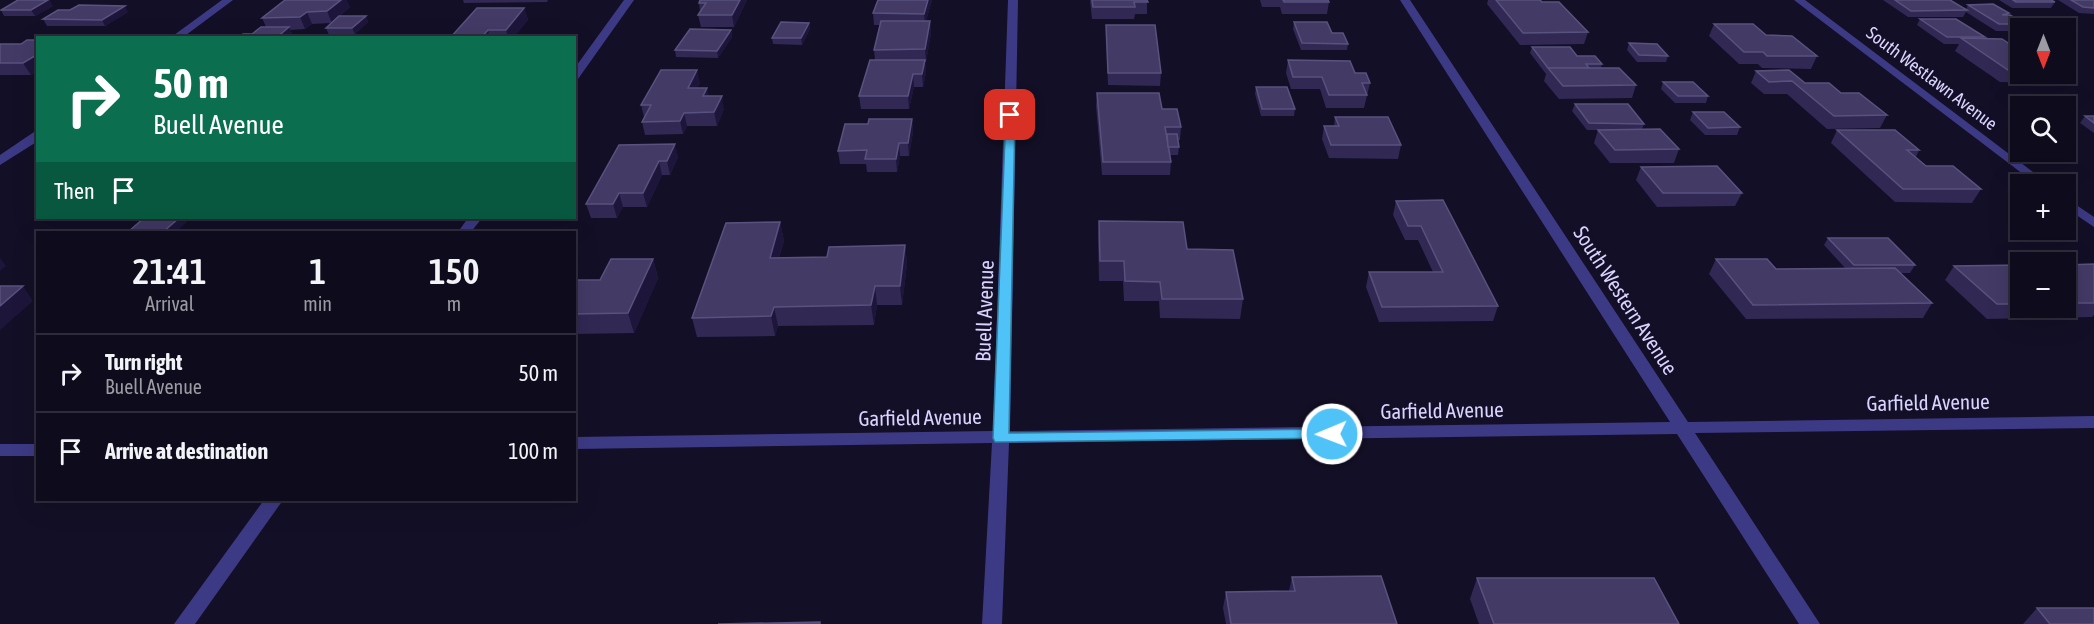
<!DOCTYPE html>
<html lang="en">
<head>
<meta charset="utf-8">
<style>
	:root { --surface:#0e0b1c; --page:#171425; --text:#f1f3f6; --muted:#9b9ba3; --line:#2e2b3b }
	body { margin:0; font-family:"Asap Condensed",sans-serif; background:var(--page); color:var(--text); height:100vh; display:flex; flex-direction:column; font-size:22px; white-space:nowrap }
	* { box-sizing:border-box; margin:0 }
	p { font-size:20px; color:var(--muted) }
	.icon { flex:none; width:33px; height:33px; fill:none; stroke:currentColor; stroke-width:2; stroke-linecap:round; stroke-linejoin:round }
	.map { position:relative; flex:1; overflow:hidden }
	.side { position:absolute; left:36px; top:231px; width:540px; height:270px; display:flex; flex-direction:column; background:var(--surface); border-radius:0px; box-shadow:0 6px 24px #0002,0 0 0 2px var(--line) }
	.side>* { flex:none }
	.hud { position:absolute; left:36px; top:36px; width:540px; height:183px; border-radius:0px; box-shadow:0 6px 24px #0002,0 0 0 2px var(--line); background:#0b6e4f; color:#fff; overflow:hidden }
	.needle { width:39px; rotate:180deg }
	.fabs { position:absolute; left:2010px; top:18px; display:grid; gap:12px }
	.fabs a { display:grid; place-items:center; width:66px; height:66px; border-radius:0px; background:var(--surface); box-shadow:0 6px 24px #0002,0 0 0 2px var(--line); font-size:30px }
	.pin { position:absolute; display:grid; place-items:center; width:51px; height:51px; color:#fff; margin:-26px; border-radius:12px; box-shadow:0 3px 9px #0006 }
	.me { position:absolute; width:66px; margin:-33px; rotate:269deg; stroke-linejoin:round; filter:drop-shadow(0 0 4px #0008) }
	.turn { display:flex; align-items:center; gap:21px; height:126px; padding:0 18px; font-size:27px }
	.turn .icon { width:78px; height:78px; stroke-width:2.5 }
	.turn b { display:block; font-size:42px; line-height:51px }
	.then { display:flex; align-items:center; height:57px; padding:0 18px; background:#0003; gap:12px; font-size:22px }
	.eta { display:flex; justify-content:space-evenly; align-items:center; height:102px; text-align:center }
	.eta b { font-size:36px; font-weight:600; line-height:42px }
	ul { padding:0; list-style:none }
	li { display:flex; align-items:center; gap:18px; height:78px; padding:0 18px; border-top:2px solid var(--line) }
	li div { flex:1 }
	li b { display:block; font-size:22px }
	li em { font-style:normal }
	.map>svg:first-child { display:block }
</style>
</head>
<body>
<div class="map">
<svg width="2094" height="624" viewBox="0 0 2094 624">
	<rect width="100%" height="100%" fill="#130f26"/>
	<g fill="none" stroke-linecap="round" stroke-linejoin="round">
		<g fill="#3d3a85" fill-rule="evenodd">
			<path d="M222 0H233L182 38H170Z"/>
			<path d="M624 0H634L578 79 574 80V69Z"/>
			<path d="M1008 0H1018L1010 431 1670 422 1400 0H1410L1688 422 2094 416V428L1695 433 1820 624H1799L1677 434 1009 443 1002 624H982L992 443 574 449V437L993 431Z"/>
			<path d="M1794 0H1805L2049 184H2036Z"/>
			<path d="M34 132H38V141L0 165V155Z"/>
			<path d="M2066 198 2094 217V227L2066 208Z"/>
			<path d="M468 218H482L471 232H458Z"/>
			<rect x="0" y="444" width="38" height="12"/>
			<path d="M264 500H283L195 624H174Z"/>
		</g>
	</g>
	<g fill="#312854">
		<path d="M285 0 350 7 340 16H366L368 22 355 34 329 35 326 28 331 23 312 24 305 29 290 30 294 38 252 34 266 27 262 18Z"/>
		<path d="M463 0H548L547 2 464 3Z"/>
		<path d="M747 0 734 27H701L698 15 700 12 699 3Z"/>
		<path d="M932 0 926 21H930L931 33 926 62H925L926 73 923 87H914L909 109H861L859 96 875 60 874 50 880 25H874L873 13Z"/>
		<path d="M1090 0H1147V14H1135L1134 19H1092Z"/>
		<path d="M1260 0H1328L1329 2 1327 14H1282L1280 7H1262Z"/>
		<path d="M1488 0H1540L1588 32 1584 44 1520 45 1487 4Z"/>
		<path d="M1883 0H1950L1966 10 1968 5 2008 15 2026 24 2023 28H2020V31H1996L1966 12 1963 17H1908Z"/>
		<path d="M1999 0H2051L2055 2 2051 8H2012Z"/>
		<path d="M2058 0H2094V14L2079 13Z"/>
		<path d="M53 6 35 16H4L1 10Z"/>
		<path d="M524 8 528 20 513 38H450Z"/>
		<path d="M128 12 105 26H47L43 19Z"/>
		<path d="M1920 19 1985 37 1984 38 2020 51V74H2047L2042 83 2000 82 1955 51 1959 44H1944L1917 25Z"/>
		<path d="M1294 22 1332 33 1348 44 1347 50H1301L1293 29Z"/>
		<path d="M809 23 810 29 802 45 773 44 772 38Z"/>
		<path d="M1714 24 1766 35 1817 56 1811 69 1762 68 1758 64H1739L1709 36Z"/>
		<path d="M1106 25 1161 73 1160 86 1108 85Z"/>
		<path d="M731 30 732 37 718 58 676 57 675 50Z"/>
		<path d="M38 40V71L31 75H0V44H21Z"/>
		<path d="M1629 43 1668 56 1666 62H1637L1627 50Z"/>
		<path d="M1532 47 1577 56 1602 64 1601 68 1636 85 1632 98 1559 99 1544 81 1546 74 1530 53Z"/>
		<path d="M1288 60 1355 73 1370 83 1364 108H1326L1320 89H1291L1286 73Z"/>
		<path d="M1756 71 1841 93 1887 115 1880 128 1827 129 1787 94H1764L1751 83Z"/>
		<path d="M1663 82 1708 96 1706 103H1675L1661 89Z"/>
		<path d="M700 83 697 88 724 109 717 126H687L683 134 645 135 642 122 644 117 641 105Z"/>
		<path d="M1256 87 1295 109 1294 116H1261L1255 94Z"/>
		<path d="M1097 93 1162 109 1181 127 1180 140H1178L1179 147 1178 155H1170L1171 162 1170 175H1102L1096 106Z"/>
		<path d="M1575 104 1644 124 1642 129 1679 149 1674 163H1610L1594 143 1598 130H1587L1572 111Z"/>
		<path d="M1693 112 1740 127 1737 135H1705L1690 120Z"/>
		<path d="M2085 116H2094V133L2080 123Z"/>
		<path d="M1335 117 1401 145 1398 159 1329 158 1322 139 1324 126H1334Z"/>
		<path d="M912 119 913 132 909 156H900L897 172H867L866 164H840L838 151 868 124Z"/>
		<path d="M1837 130 1919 150 1916 157 1926 166 1981 189 1972 203 1895 202 1831 143Z"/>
		<path d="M619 145 678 157 670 175H662L647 207H623L617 218H591L586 204Z"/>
		<path d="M1641 167 1742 193 1735 206 1657 207 1636 180Z"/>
		<path d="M1396 201 1498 306 1493 321 1379 322 1366 287 1369 272H1433L1418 240H1405L1393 215Z"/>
		<path d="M1099 221 1187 249 1243 299 1240 319 1160 318 1159 301H1124L1123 281H1099L1098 240Z"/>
		<path d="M780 222 784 241 779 258 827 257 905 245 907 264 902 305H877L874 325 778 326 775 336 697 337 692 318Z"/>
		<path d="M1828 238 1915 265 1910 273H1900L1932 303 1923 318 1746 319 1709 274 1716 259 1776 269 1845 268 1824 245Z"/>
		<path d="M653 259 658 278 634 333 574 334V280H600Z"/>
		<path d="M2094 264V315L2092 317 1987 319 1945 280 1954 266 2020 265V308H2066V265Z"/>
		<path d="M1292 577 1397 624H1226L1223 608 1226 592 1289 591Z"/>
		<path d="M1477 578 1679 624H1479L1470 599Z"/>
		<path d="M2037 608 2094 624H2023Z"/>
	</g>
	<g fill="#1d163a">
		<path d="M48 0H50L53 6 35 16 31 10Z"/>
		<path d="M341 0H347L350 7 332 23 327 11Z"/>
		<path d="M740 0H747L734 27 732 15Z"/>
		<path d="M928 0H932L925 25 924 14Z"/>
		<path d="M125 6 128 12 105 26 102 20Z"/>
		<path d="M524 8 528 20 513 38H508L506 30Z"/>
		<path d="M307 12 312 24 305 29 300 17Z"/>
		<path d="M366 16 368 22 355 34 352 28Z"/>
		<path d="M930 21 931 33 926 62 925 49Z"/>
		<path d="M809 23 810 29 802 45 801 38Z"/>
		<path d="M289 27 294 38H276Z"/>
		<path d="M488 30 490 38H481Z"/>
		<path d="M731 30 732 37 718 58 717 51Z"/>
		<path d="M38 54V71L31 75 23 63Z"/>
		<path d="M925 60 926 73 923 87 922 74Z"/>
		<path d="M697 70 700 83 691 101 688 88Z"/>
		<path d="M913 74 914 87 909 109 908 96Z"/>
		<path d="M707 88 710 101 703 96Z"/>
		<path d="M722 96 724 109 717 126 714 112Z"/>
		<path d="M684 113 687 126 683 134 680 121Z"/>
		<path d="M912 119 913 132 909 156 908 143Z"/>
		<path d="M899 143 900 156 897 172 896 159Z"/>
		<path d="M675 144 678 157 670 175 667 161Z"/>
		<path d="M659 161 662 175 647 207 643 193Z"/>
		<path d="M619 193 623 207 617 218 613 204Z"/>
		<path d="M179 218H184L187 222 176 232H163Z"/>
		<path d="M780 222 784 241 773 277 770 258Z"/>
		<path d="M574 243 578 255 574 262Z"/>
		<path d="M905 245 907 264 902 305 900 286Z"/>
		<path d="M0 258 6 266 0 271Z"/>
		<path d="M653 259 658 278 634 333 628 313Z"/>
		<path d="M23 286 33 301 0 330V306Z"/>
		<path d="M875 286 877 305 874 325 871 305Z"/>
		<path d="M774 307 778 326 775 336 771 316Z"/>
	</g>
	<g fill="#433a66" stroke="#5a527e" stroke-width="1.5">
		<path d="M18 0H48L31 10H1Z"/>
		<path d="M285 0H341L327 11 307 12 300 17 262 18Z"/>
		<path d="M700 0H740L732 15H698L706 3H699Z"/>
		<path d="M878 0H928L924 14 873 13Z"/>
		<path d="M1092 0H1147L1148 2H1134L1135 7H1093Z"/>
		<path d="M1283 0H1328L1329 2H1284Z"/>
		<path d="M1496 0H1540L1542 2H1559L1588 32 1523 33Z"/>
		<path d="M1895 0H1950L1967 10 1911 11Z"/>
		<path d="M2013 0H2051L2055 2H2016Z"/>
		<path d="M2071 0H2094V8L2083 7Z"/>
		<path d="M1993 4 2009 13 2002 15H2010L2026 24H1999L1968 5Z"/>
		<path d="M79 5 125 6 102 20 43 19 58 10H70Z"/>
		<path d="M477 8H524L506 30H488L481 38H450Z"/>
		<path d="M339 16H366L352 28H326Z"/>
		<path d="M1920 19H1956L1985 37H1947Z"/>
		<path d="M881 21H930L925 49 874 50Z"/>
		<path d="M781 22 809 23 801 38H772Z"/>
		<path d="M1294 22H1327L1332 33H1343L1348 44 1302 43Z"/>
		<path d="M1714 24H1753L1766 35 1792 36 1817 56H1767L1763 52H1744Z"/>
		<path d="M1106 25H1155L1161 73H1108Z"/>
		<path d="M261 27H289L276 38H239L243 34H252Z"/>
		<path d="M690 29 731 30 717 51 675 50Z"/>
		<path d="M1961 38 2002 39 2020 51V70H2008Z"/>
		<path d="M27 40H38V54L23 63H0V44H21Z"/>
		<path d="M1629 43 1657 44 1668 56 1639 55Z"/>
		<path d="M1532 47H1570L1577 56H1595L1602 64H1586L1589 68H1548Z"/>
		<path d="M870 60H925L922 74H913L908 96H859Z"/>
		<path d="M1288 60 1350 61 1355 73H1366L1370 83H1362L1367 95H1329L1322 77H1293Z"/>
		<path d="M1548 68H1619L1636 85 1563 86Z"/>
		<path d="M661 70H697L688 88H707L703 96H722L714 112 684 113 680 121 642 122 651 105H641Z"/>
		<path d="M1789 70 1805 83H1829L1841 93H1859L1887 115 1834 116 1792 81 1769 82 1756 71Z"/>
		<path d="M1663 82H1693L1708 96H1678Z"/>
		<path d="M1256 87H1287L1295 109H1262Z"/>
		<path d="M1097 93H1159L1162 109H1177L1181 127H1165L1171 162H1103Z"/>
		<path d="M1575 104H1628L1644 124 1589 123Z"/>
		<path d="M1693 112H1724L1740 127 1708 128Z"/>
		<path d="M2085 116H2094V123Z"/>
		<path d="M1335 117H1388L1401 145H1331L1324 126H1339Z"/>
		<path d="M869 119H912L908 143H899L896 159H865L867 150 838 151 845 124H868Z"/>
		<path d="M1660 129 1679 149 1615 150 1598 130Z"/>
		<path d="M1837 130H1895L1919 150H1907L1926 166H1953L1981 189H1903Z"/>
		<path d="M1167 134H1177L1179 147H1168Z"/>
		<path d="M675 144 667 161H659L643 193H619L613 204H586L619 145Z"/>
		<path d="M1717 166 1742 193H1663L1641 167Z"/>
		<path d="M1443 200 1498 306 1382 307 1369 272H1443L1421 226H1408L1396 201Z"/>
		<path d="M144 218H179L163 232H128Z"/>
		<path d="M1099 221 1183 222 1187 249 1233 250 1243 299H1162L1160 282 1125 281 1124 261H1100Z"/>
		<path d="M780 222 770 258 827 257 829 247 905 245 900 286H875L871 305 774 307 771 316 692 318 726 223Z"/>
		<path d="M1828 238H1888L1915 265H1854Z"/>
		<path d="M611 259H653L628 313 574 314V280H600Z"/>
		<path d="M1716 259H1767L1776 269 1895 268 1932 303 1753 305Z"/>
		<path d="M2094 264V303H2066V265Z"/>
		<path d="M2020 265V304H1997L1954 266Z"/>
		<path d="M0 286H23L0 306Z"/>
		<path d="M1381 576 1397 624H1231L1226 592 1295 591 1292 577Z"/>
		<path d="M1477 578H1654L1679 624H1494Z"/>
		<path d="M2037 608H2094V624H2050Z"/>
		<path d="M820 622V624H718Z"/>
	</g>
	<path fill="#4fc3f7" stroke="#337fa1" stroke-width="1.5" d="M1006 113 1015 115 1009 433 1332 429 1339 434 1337 438 995 442 993 438Z"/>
	<g text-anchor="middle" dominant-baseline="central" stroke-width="6" stroke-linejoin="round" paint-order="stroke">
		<g font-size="18" fill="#d9d4ff" stroke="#130f26">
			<text transform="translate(1932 78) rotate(37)">South Westlawn Avenue</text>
		</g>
		<g font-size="21" fill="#d9d4ff" stroke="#130f26">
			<text transform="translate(1626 300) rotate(57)">South Western Avenue</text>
			<text transform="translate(984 311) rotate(-88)">Buell Avenue</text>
			<text transform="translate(1928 402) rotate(-1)">Garfield Avenue</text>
			<text transform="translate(1442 410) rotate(-1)">Garfield Avenue</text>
			<text transform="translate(920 417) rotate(-1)">Garfield Avenue</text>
		</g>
	</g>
</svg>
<div class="fabs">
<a><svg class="needle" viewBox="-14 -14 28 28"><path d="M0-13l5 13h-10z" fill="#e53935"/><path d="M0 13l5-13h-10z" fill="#9b9ba3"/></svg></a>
<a><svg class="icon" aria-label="search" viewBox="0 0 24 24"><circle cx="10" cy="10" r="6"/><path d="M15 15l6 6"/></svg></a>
<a>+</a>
<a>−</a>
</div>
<div class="pin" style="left:1010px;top:115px;background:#d93025"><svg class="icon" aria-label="arrive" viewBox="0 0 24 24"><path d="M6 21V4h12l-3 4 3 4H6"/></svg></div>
<svg class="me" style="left:1332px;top:434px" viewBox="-20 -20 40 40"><circle r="17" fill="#4fc3f7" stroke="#fff" stroke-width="3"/><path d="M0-11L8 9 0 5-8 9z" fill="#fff"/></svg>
<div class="hud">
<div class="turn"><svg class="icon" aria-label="right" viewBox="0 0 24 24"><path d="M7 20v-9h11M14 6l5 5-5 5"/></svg><div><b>50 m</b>Buell Avenue</div></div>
<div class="then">Then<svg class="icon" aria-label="arrive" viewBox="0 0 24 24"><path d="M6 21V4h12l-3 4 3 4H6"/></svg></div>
</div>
<section class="side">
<div class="eta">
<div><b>21:41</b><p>Arrival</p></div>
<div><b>1</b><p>min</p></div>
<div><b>150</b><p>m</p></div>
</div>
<ul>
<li><svg class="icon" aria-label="right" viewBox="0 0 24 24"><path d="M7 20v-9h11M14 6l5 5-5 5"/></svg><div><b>Turn right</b><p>Buell Avenue</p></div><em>50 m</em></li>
<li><svg class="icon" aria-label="arrive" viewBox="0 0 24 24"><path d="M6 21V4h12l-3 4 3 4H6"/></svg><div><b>Arrive at destination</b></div><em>100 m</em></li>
</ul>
</section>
</div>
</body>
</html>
